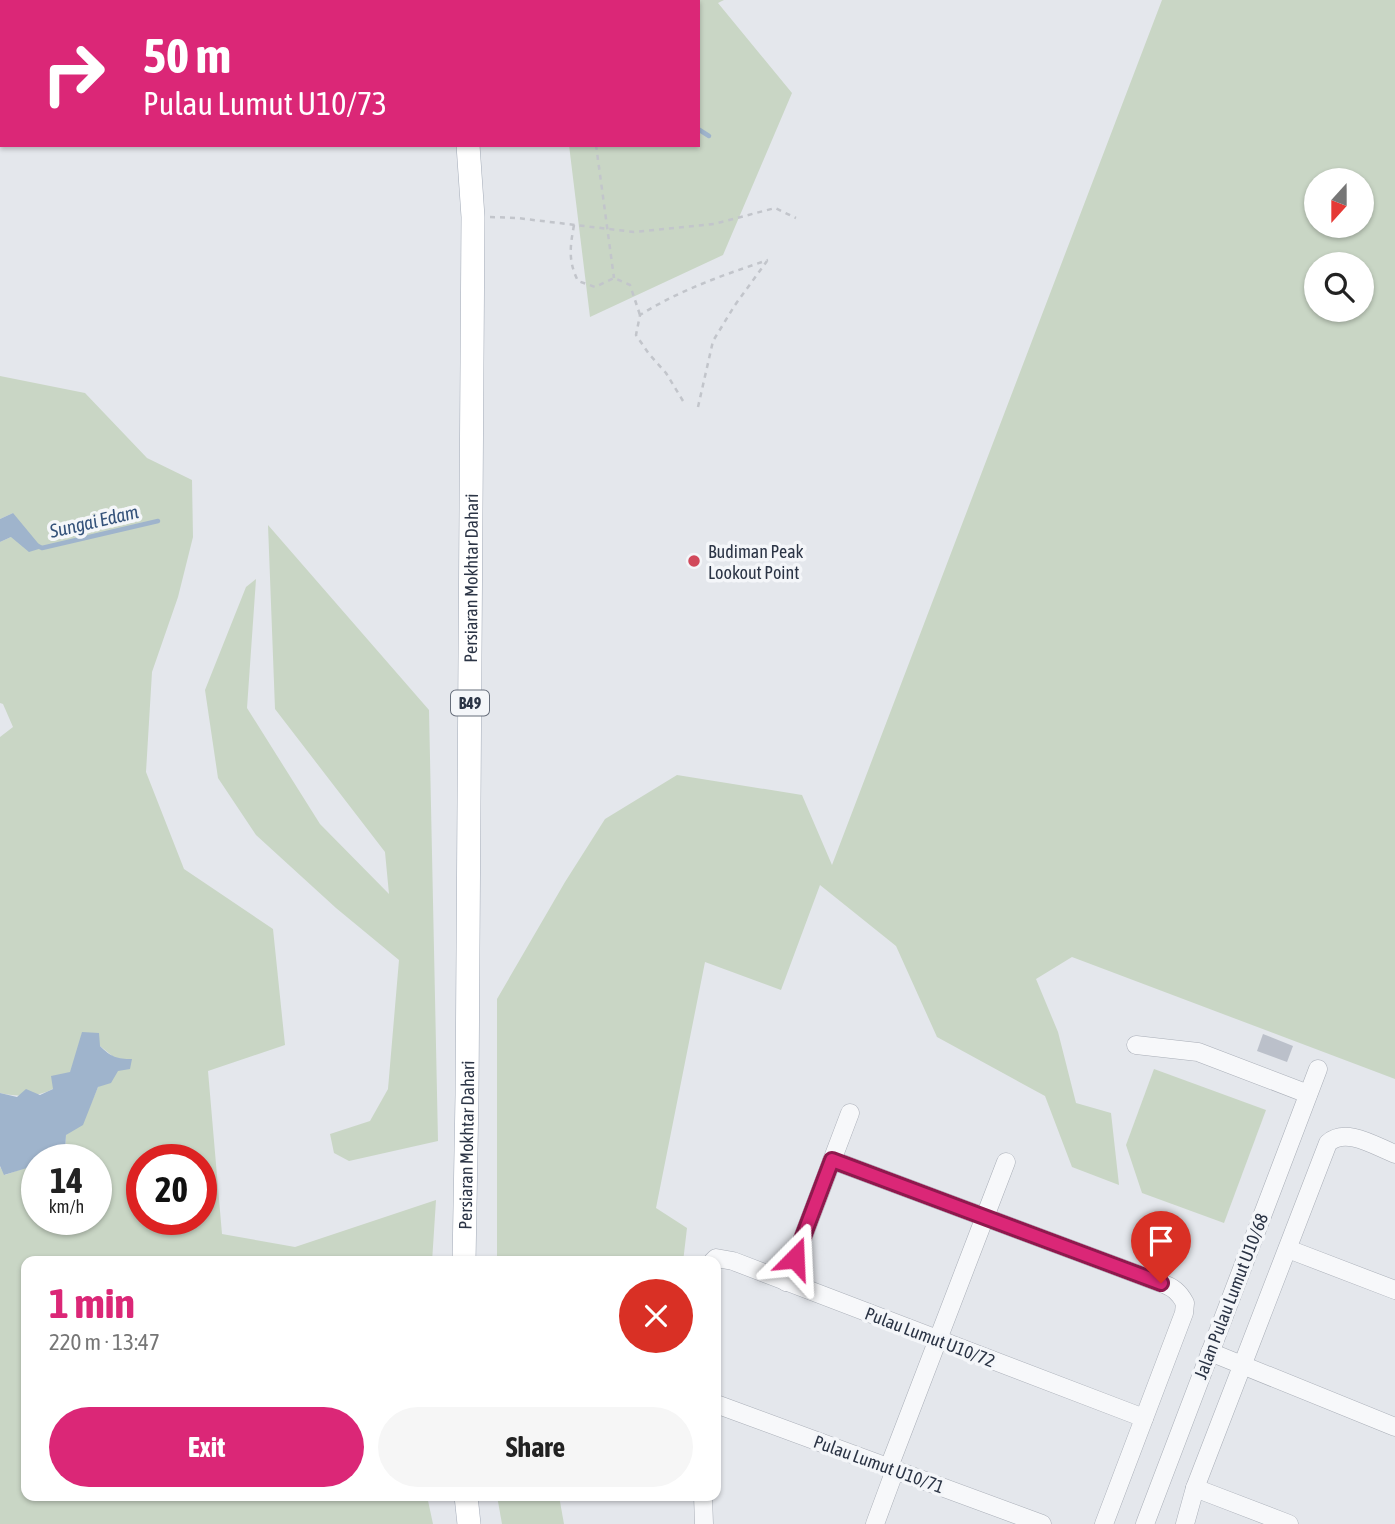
<!DOCTYPE html>
<html lang="en">
<head>
<meta charset="utf-8">
<style>
	:root { --surface:#fff; --page:#f6f6f6; --text:#222; --muted:#767676; --accent:#db2777 }
	body { margin:0; font-family:"Asap Condensed",sans-serif; background:var(--page); color:var(--text); height:100vh; display:flex; flex-direction:column; font-size:26px; white-space:nowrap }
	* { box-sizing:border-box; margin:0 }
	p { font-size:23px; color:var(--muted) }
	.icon { flex:none; width:38px; height:38px; fill:none; stroke:currentColor; stroke-width:2; stroke-linecap:round; stroke-linejoin:round }
	.map { position:relative; flex:1; overflow:hidden }
	.side { position:absolute; left:21px; top:1256px; width:700px; height:245px; display:flex; flex-direction:column; background:var(--surface); border-radius:14px; box-shadow:0 2px 5px #0004 }
	.side>* { flex:none }
	.guide { position:absolute; left:0px; top:0px; width:700px; height:147px; box-shadow:0 2px 5px #0004; background:#db2777; color:#fff; overflow:hidden }
	.needle { width:46px; rotate:201deg }
	.tools { position:absolute; left:1304px; top:168px; display:grid; gap:14px }
	.tools a { display:grid; place-items:center; width:70px; height:70px; border-radius:50%; background:var(--surface); box-shadow:0 2px 5px #0004; font-size:35px }
	.speed { position:absolute; left:21px; top:1144px; display:flex; gap:14px; font-size:35px; font-weight:700; text-align:center }
	.speed>* { display:grid; place-content:center; width:91px; height:91px; border-radius:50%; background:var(--surface); box-shadow:0 2px 5px #0004; line-height:1 }
	.speed small { font-size:18px; font-weight:400 }
	.speed .limit { border:10px solid #d22; background:#fff; color:#111 }
	.pin { position:absolute; display:grid; place-items:center; width:60px; height:60px; color:#fff; margin:-72px -30px; border-radius:50% 50% 50% 0; rotate:-45deg; box-shadow:0 0 7px #0007 }
	.pin .icon { rotate:45deg }
	.me { position:absolute; width:77px; margin:-38px; rotate:21deg; stroke-linejoin:round; filter:drop-shadow(0 0 5px #0008) }
	.turn { display:flex; align-items:center; gap:24px; height:147px; padding:0 28px; font-size:32px }
	.turn .icon { width:91px; height:91px; stroke-width:2.5 }
	.turn b { display:block; font-size:49px; line-height:60px }
	.round { display:grid; place-items:center; flex:none; width:74px; height:74px; border-radius:37px; background:var(--page) }
	.summary { display:flex; align-items:center; justify-content:space-between; height:119px; padding:0 28px }
	h1 { font-size:42px; font-weight:700; line-height:52px; color:var(--accent) }
	.primary-button { display:flex; gap:14px; margin-top:auto; padding:14px 28px }
	.primary-button a { flex:1; height:80px; border-radius:42px; background:var(--accent); color:#fff; font-size:28px; font-weight:700; line-height:80px; text-align:center }
	.primary-button a+a { background:var(--page); color:var(--text) }
	.map>svg:first-child { display:block }
</style>
</head>
<body>
<div class="map">
<svg width="1395" height="1524" viewBox="0 0 1395 1524">
	<rect width="100%" height="100%" fill="#e4e7ec"/>
	<g fill="#c9d6c5" fill-rule="evenodd">
		<path d="M551 0H724L718 3 792 93 723 255 590 317 569 145H698V2Z"/>
		<path d="M1162 0H1395V1079L1072 957 1036 979 1058 1032 1076 1103 1111 1113 1119 1185 1072 1167 1045 1096 937 1037 896 946 820 885 781 990 705 962 656 1208 687 1228 683 1262H497V999L565 882 605 819 677 775 802 795 832 865ZM1362 180V226H1316V180ZM1362 264V310H1316V264Z"/>
		<path d="M0 376 85 393 147 458 192 480 193 537 178 597 152 672 146 772 184 869 273 929 285 1045 208 1071 222 1234 295 1247 436 1200 432 1262H26V1496H427L433 1524H0V1167L5 1175 30 1166 37 1169V1220H96V1160H58L65 1151 66 1135 92 1101 98 1087 131 1059H116L100 1046C92 1050 80 1054 75 1060 73 1063 73 1068 71 1071 55 1097 27 1099 0 1093V737L13 727 3 704 0 703V542L11 537 13 513 0 519ZM142 1160H201V1220H142Z"/>
		<path d="M268 525 429 710 438 1141 349 1161 334 1153 330 1134 370 1121 388 1089 399 960 336 908 256 835 218 778 205 690 246 587 256 579 247 708 320 824 389 894 385 852 275 709Z"/>
		<path d="M1154 1069 1266 1110 1224 1223 1142 1193 1126 1145Z"/>
		<path d="M497 1496H559L564 1524H502Z"/>
	</g>
	<g fill="#9fb4cc">
		<path d="M13 513 42 548 29 552 11 537 0 542V519Z"/>
		<path d="M82 1032 99 1033 100 1046C111 1057 117 1059 132 1059L130 1069 118 1071 111 1083 98 1087 83 1125 66 1135 65 1151 58 1160H37V1169L30 1167 4 1175 0 1166V1093L17 1097 26 1089 40 1095 53 1089 51 1076 70 1072Z"/>
	</g>
	<g fill="none" stroke-linecap="round" stroke-linejoin="round">
		<g stroke="#9fb4cc" stroke-width="4.5">
			<path d="M535 0 537 2"/>
			<path d="M698 129 709 136"/>
			<path d="M36 545 42 548 158 521"/>
		</g>
	</g>
	<path fill="#bbc0ca" d="M1263 1034 1293 1046 1287 1062 1257 1051Z"/>
	<g fill="none" stroke-linecap="round" stroke-linejoin="round">
		<defs>
			<g id="minor">
				<path d="M1136 1045 1198 1052 1308 1094"/>
				<path d="M832 1160 1161 1283C1173 1287 1179 1292 1185 1303L1184 1313 1104 1524"/>
				<path d="M1288 1249 1395 1290"/>
				<path d="M712 1262 716 1258 733 1261 1144 1418"/>
				<path d="M786 1282 850 1113"/>
				<path d="M1210 1352 1395 1427"/>
				<path d="M716 1404 1042 1524"/>
				<path d="M889 1467 1006 1162"/>
				<path d="M1195 1488 1289 1524"/>
				<path d="M703 1496 704 1524"/>
				<path d="M875 1524 895 1470"/>
				<path d="M1145 1524 1318 1069"/>
				<path d="M1185 1524 1195 1488 1328 1143C1346 1127 1375 1146 1395 1154"/>
			</g>
			<g id="major">
				<path d="M462 0V2"/>
				<path id="s1" d="M464 1262 467 1095 473 217 468 145"/>
				<path d="M466 1496 469 1524"/>
			</g>
		</defs>
		<use href="#minor" stroke="#a9aeb7" stroke-width="19"/>
		<use href="#major" stroke="#a3abb8" stroke-width="24"/>
		<g stroke="#c2c5cb" stroke-width="2.5" stroke-dasharray="5 5" stroke-linecap="butt">
			<path d="M596 145 614 278"/>
			<path d="M490 217 517 218 634 232 714 224 775 208 796 218"/>
			<path d="M574 225C570 247 568 261 578 281L595 287 614 278 630 285 640 315"/>
			<path d="M683 401 666 373 649 354 636 335 640 315C680 290 723 275 768 260"/>
			<path d="M698 407 713 341 735 305 767 261"/>
		</g>
		<use href="#minor" stroke="#f7f8fa" stroke-width="18"/>
		<use href="#major" stroke="#fff" stroke-width="23"/>
	</g>
	<g fill="none" stroke-linecap="round" stroke-linejoin="round">
		<defs>
			<path id="route" d="M795 1258 832 1160 1161 1283"/>
		</defs>
		<use href="#route" stroke="#8e194d" stroke-width="18"/>
		<use href="#route" stroke="#db2777" stroke-width="12"/>
	</g>
	<circle fill="#d1495b" stroke="#f4f6f9" stroke-width="2.5" cx="694" cy="561" r="7"/>
	<g text-anchor="middle" dominant-baseline="central" stroke-width="7" stroke-linejoin="round" paint-order="stroke">
		<rect fill="#f4f6f9" stroke="#676e7b" stroke-width="2" x="451" y="690.5" width="38" height="25" rx="5"/>
		<g font-size="16" font-weight="bold" fill="#2b3445">
			<text x="470" y="703">B49</text>
		</g>
		<g font-size="18" fill="#2b3445" stroke="#f4f6f9" text-anchor="start">
			<text x="708" y="551">Budiman Peak<tspan x="708" dy="21">Lookout Point</tspan></text>
		</g>
		<g font-size="18" fill="#2b3445" stroke="#f4f6f9">
			<text stroke="none"><textPath href="#s1" startOffset="684">Persiaran Mokhtar Dahari</textPath></text>
			<text stroke="none"><textPath href="#s1" startOffset="117">Persiaran Mokhtar Dahari</textPath></text>
			<text transform="translate(1231 1296) rotate(-69)">Jalan Pulau Lumut U10/68</text>
			<text transform="translate(930 1337) rotate(21)">Pulau Lumut U10/72</text>
			<text transform="translate(879 1464) rotate(20)">Pulau Lumut U10/71</text>
		</g>
		<g font-size="19" font-style="italic" fill="#34527a" stroke="#f4f6f9">
			<text transform="translate(94 521) rotate(-13)">Sungai Edam</text>
		</g>
	</g>
</svg>
<div class="tools">
<a><svg class="needle" viewBox="-14 -14 28 28"><path d="M0-13l5 13h-10z" fill="#e53935"/><path d="M0 13l5-13h-10z" fill="#767676"/></svg></a>
<a><svg class="icon" aria-label="search" viewBox="0 0 24 24"><circle cx="10" cy="10" r="6"/><path d="M15 15l6 6"/></svg></a>
</div>
<div class="speed"><div>14<small>km/h</small></div><div class="limit">20</div></div>
<div class="pin" style="left:1161px;top:1283px;background:#d93025"><svg class="icon" aria-label="arrive" viewBox="0 0 24 24"><path d="M6 21V4h12l-3 4 3 4H6"/></svg></div>
<svg class="me" style="left:795px;top:1258px" viewBox="-20 -20 40 40"><path d="M0-17L14 15 0 8-14 15z" fill="#db2777" stroke="#fff" stroke-width="4"/></svg>
<div class="guide">
<div class="turn"><svg class="icon" aria-label="right" viewBox="0 0 24 24"><path d="M7 20v-9h11M14 6l5 5-5 5"/></svg><div><b>50 m</b>Pulau Lumut U10/73</div></div>
</div>
<section class="side">
<div class="summary"><div><h1>1 min</h1><p>220 m · 13:47</p></div><a class="round" style="background:#d93025;color:#fff"><svg class="icon" aria-label="close" viewBox="0 0 24 24"><path d="M6 6l12 12M18 6L6 18"/></svg></a></div>
<div class="primary-button"><a>Exit</a><a>Share</a></div>
</section>
</div>
</body>
</html>
